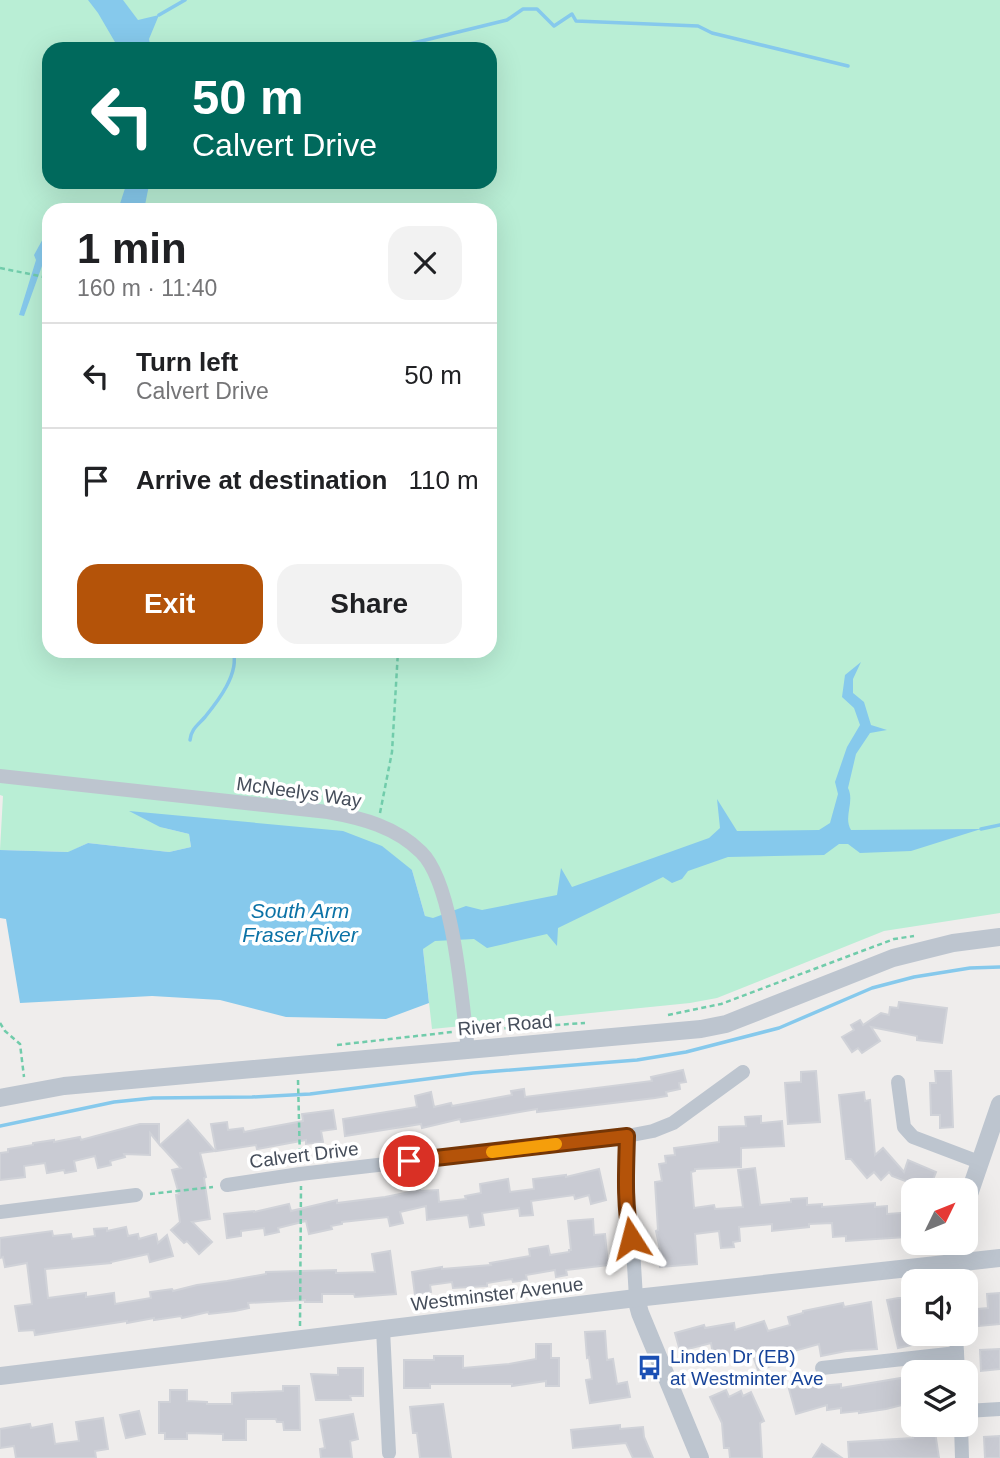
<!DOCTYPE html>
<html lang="en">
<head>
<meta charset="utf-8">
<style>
	:root { --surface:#fff; --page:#f2f2f2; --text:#202124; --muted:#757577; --line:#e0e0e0; --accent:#b45309 }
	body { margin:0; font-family:Arial,sans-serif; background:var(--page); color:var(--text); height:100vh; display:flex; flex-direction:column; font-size:26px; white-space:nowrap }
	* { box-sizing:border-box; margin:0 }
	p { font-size:23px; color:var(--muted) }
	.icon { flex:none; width:38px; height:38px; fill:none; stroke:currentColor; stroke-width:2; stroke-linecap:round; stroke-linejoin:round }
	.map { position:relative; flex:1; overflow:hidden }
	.drawer { position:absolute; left:42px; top:203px; width:455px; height:455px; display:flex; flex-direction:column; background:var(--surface); border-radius:21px; box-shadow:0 7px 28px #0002 }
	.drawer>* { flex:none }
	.top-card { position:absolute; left:42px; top:42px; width:455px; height:147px; border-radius:21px; box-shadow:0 7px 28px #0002; background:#00695c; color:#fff; overflow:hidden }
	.needle { width:46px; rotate:47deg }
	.buttons { position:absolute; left:901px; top:1178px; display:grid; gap:14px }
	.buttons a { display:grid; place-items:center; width:77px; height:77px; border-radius:14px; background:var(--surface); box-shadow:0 7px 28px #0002; font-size:35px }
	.pin { position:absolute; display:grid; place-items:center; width:60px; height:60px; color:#fff; margin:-30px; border:4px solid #fff; border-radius:50%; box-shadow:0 2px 7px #0007 }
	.me { position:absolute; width:77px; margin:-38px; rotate:351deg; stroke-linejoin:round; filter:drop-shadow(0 0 5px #0008) }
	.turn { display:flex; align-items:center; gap:24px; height:147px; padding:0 35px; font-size:32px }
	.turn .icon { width:91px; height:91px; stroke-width:2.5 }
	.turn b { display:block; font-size:49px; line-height:60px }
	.round { display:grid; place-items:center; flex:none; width:74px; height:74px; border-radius:21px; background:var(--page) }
	.headline { display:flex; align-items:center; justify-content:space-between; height:119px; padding:0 35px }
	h1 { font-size:42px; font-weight:700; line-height:52px }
	.primary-button { display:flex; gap:14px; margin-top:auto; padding:14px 35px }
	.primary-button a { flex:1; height:80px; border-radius:21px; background:var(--accent); color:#fff; font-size:28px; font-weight:700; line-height:80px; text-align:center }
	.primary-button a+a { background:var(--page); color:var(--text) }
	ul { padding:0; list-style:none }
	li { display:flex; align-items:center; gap:21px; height:105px; padding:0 35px; border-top:2px solid var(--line) }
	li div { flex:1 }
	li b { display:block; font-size:26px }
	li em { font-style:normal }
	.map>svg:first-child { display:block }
</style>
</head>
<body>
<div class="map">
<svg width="1000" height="1458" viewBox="0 0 1000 1458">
	<rect width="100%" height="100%" fill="#efedec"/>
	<path fill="#b9eed5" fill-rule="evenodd" d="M0 0H1000V913L884 931 717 998 690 1003 432 1029 423 949 425 916 412 870 160 827 189 834 191 847 169 852 88 843 69 852 0 850 3 796 0 795ZM49 49H490V182H49ZM49 210H490V651H49Z"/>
	<g fill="#86c9ec">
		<path d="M88 0H123L138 20 159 15 149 39 151 49H119L98 13Z"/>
		<path d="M127 182H160L149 185 144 210H118Z"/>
		<path d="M49 233V259L42 266 24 316 19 315 36 260 34 255 45 235Z"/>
		<path d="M861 662 853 679V693L864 702 871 725 887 730 870 733 856 754 848 788C855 802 843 817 851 830L981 829 911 851 860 853 848 844H839L824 855 728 857 688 871 682 879 672 883 663 877 558 928 557 946 547 934 487 948 474 939 435 941 423 949 429 1003 386 1019 286 1017 220 1000 152 996 20 1003 6 919 0 918V850L68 852 88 843 169 852 191 847 189 834 160 827 129 811 343 831 382 846 412 870 425 916 433 918 466 906 482 910 557 895 561 868 572 887 709 838 720 828 717 799 737 831 819 830 830 823 838 794 835 782 847 747 860 725 854 708 842 697 845 675Z"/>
	</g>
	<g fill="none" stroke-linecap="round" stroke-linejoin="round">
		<g stroke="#86c9ec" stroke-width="3.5">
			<path d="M159 15 185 0"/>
			<path d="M389 49 507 20 523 9H537L554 26 572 14 576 21 698 26 712 33 848 66"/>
			<path d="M190 740C191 729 198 725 205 717 218 701 240 673 233 651"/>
			<path d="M981 829 1000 825"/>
			<path d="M0 1126 114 1102 153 1098 252 1097 310 1094 473 1073 637 1060 686 1052 779 1028 872 988 914 977 970 968 1000 967"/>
		</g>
	</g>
	<g fill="#c9cbd3" stroke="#d0d2d8" stroke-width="2">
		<path d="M899 1002 947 1008 942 1043 917 1040V1036L871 1027 880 1041 862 1053 858 1048 852 1052 842 1037 854 1030 851 1025 860 1020 863 1025 881 1013 889 1015 890 1007 898 1008Z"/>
		<path d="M683 1070 686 1082 679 1083 680 1089 666 1092 667 1096 655 1098 537 1112V1109L461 1122 460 1119 422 1128 421 1124 345 1136 343 1119 417 1107 415 1096 431 1092 434 1107 451 1103 452 1106 512 1095 511 1091 524 1089 525 1097 652 1081 651 1077Z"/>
		<path d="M816 1071 820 1122 788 1124 785 1083 801 1082V1072Z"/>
		<path d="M935 1071H951L953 1127 940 1128V1115H931L930 1083H936Z"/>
		<path d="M864 1092 865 1101 870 1100 875 1155 883 1148 904 1172 908 1160 936 1172 929 1190 892 1176 889 1172 881 1180 874 1172 867 1178 851 1159H846L839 1095Z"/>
		<path d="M333 1110 336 1129 321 1131 323 1142 306 1144V1140L257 1149 256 1145 216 1151 211 1124 227 1122 228 1130 243 1128 244 1132 303 1121 302 1114Z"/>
		<path d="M761 1116V1123L782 1121 784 1146 741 1148V1167L695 1169V1171L691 1172 694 1208 714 1205 715 1209 743 1207 738 1170 755 1168 760 1205 791 1202V1199L807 1198V1205L822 1204V1207L875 1203V1207L887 1206V1214L914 1212V1231L906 1232V1237L846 1241V1236L833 1237 832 1223 809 1224V1227L772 1231V1224L739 1227 740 1241 733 1242 734 1247 721 1248 719 1231 695 1234 697 1264 660 1267 658 1249H660L656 1231 658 1230 655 1182 662 1181 659 1164 666 1163 665 1156 675 1155 674 1148 719 1142V1127L746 1126 745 1117Z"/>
		<path d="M188 1120 215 1151 200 1153 206 1177 204 1178 210 1219 192 1222 212 1242 199 1254 187 1241 184 1243 171 1230 180 1222 176 1195 179 1194 172 1170 181 1168 160 1145Z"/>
		<path d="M140 1124H159V1144L150 1133V1155L124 1154 125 1157 110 1161 111 1165 98 1168 95 1156 74 1161 76 1171 65 1173 64 1170 47 1173 45 1163 24 1166 25 1177 0 1180V1153L8 1152V1149L33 1145V1143L54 1140V1142L80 1137 81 1140Z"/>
		<path d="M599 1169 606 1200 591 1204 589 1195 575 1199 574 1195 531 1201 533 1215 520 1216 519 1208 482 1213 484 1225 470 1227 468 1215 427 1220 426 1206 400 1212 403 1223 390 1226 388 1217 342 1222V1224L331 1226 332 1229 309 1234 306 1221 278 1228 279 1232 265 1235 264 1228 241 1231V1236L227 1238 224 1214 254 1211V1212L289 1204 291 1211 337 1200V1203L385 1197 420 1190V1191L438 1190 439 1202 466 1199 465 1196 481 1193 480 1184 508 1179 510 1192 534 1189 533 1179 566 1175V1177Z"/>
		<path d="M593 1219 594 1235 605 1234 608 1265 566 1270 567 1275 556 1277 555 1270 526 1275 527 1280 513 1282 512 1279 487 1283V1286L453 1288 452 1282 430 1285 431 1292 415 1295 412 1272 442 1267V1269L491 1265 490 1263 530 1256 529 1249 548 1246 550 1255 569 1252V1250H571L568 1221Z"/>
		<path d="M126 1227 128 1236 138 1234 139 1239 156 1234 158 1243 167 1235 173 1256 150 1262 148 1254 111 1262V1263L45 1269 48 1298 86 1293V1297L114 1293 115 1304 151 1298 150 1292 172 1289 173 1291 197 1285 227 1281 266 1274V1272L336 1270V1273L375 1272 372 1254 390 1251 396 1294 355 1297 354 1294H322V1302H305V1300L248 1303 249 1308 235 1311 209 1314 208 1312 182 1318 181 1316 154 1320V1318L127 1323V1321L35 1335 34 1330 19 1331 15 1306 32 1304 27 1263 5 1267 3 1257 0 1258V1238L52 1231 53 1236 71 1234 72 1239 95 1236 94 1229 107 1228V1231Z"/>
		<path d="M1000 1293V1324L979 1326 978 1309 988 1308 987 1294Z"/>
		<path d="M898 1298H914V1331L909 1332 912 1345 898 1348 887 1300Z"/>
		<path d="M871 1302 877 1349 846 1351 821 1356 819 1344 776 1356 778 1364 758 1370 752 1353 714 1359 711 1343 680 1351 675 1333 704 1325 705 1328 734 1323 735 1330 764 1321 768 1331 790 1325 788 1317 803 1313V1311L843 1303 844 1307Z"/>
		<path d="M605 1331 607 1360 613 1359 617 1384 627 1382 630 1397 590 1403 586 1380 592 1379 589 1357 587 1358 585 1332Z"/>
		<path d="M536 1344H551V1358H559V1386H546V1381L512 1386V1384H430V1388H404V1360H434V1356H463V1368L509 1364 536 1359Z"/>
		<path d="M1000 1349V1369L981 1371 980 1350Z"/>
		<path d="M338 1368H363V1396H350L351 1400H316L311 1374 338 1375Z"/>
		<path d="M907 1377 908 1381 914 1380V1402L886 1409 859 1413V1411L841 1413V1408L827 1410V1405L796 1414 789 1389 817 1381 819 1386 841 1384V1388Z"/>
		<path d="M283 1386H299L300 1430H284L283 1422H277L276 1419H246V1440H223V1434L187 1433V1439H165V1433H159V1402H170V1390H187V1401L207 1402V1404H232V1393L283 1391Z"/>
		<path d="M726 1390 729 1397 741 1391 743 1396 751 1392 764 1421 760 1423 762 1458H730L729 1448H724L722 1423 710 1397Z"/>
		<path d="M443 1404 451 1458H420L417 1433H413L410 1407Z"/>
		<path d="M139 1411 145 1434 126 1438 120 1415Z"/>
		<path d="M353 1414 358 1439 350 1441 352 1458H321L320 1449 325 1448 320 1420Z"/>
		<path d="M103 1418 108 1449 95 1451 96 1458H16L14 1446 0 1448V1429L30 1424 31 1428 52 1424 55 1444 79 1441 76 1422Z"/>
		<path d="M620 1425V1429L643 1427 644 1437 653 1458H633L626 1443 573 1448 571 1430Z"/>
		<path d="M935 1432 939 1458H849L848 1442 913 1438V1435Z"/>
		<path d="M1000 1436V1458H985L984 1437Z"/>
		<path d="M822 1444 842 1458H813Z"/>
	</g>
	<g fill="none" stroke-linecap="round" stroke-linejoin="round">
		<g stroke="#71ccab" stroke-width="2.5" stroke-dasharray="5 3.5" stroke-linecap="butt">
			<path d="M0 268 49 278"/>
			<path d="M380 813 392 752 398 651"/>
			<path d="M668 1015 721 1004 894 939 914 936"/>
			<path d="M0 1023 5 1031 20 1044 24 1077"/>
			<path d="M479 1030 585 1023"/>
			<path d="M337 1045 452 1032"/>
			<path d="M298 1080 300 1161"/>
			<path d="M150 1194 213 1187"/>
			<path d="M300 1326 301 1186"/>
		</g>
		<g stroke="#bdc5cf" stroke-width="14">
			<path d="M0 776 328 812C362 818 396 827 421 852 454 884 462 1002 468 1050"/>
			<path d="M898 1082 904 1127 913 1137 979 1162"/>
			<path d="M627 1136 626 1207 633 1248 636 1298"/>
			<path d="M227 1185 300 1174 627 1136 653 1131 673 1123 743 1072"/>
			<path d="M0 1212 136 1195"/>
			<path d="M951 1264 952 1281"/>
			<path d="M383 1329 389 1453"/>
			<path d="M956 1334 958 1372"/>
			<path d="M822 1368 957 1353"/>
			<path d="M966 1411 1000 1409"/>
			<path d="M961 1424 962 1458"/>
		</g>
		<g stroke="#bdc5cf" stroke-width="18">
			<path d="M0 1098 64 1086 701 1029 726 1024 893 958 953 943 1000 937"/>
			<path d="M966 1203 1000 1104"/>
			<path d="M951 1264 955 1242"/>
			<path d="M636 1298 640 1313 700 1458"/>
			<path d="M0 1376 636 1298 1000 1258"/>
		</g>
	</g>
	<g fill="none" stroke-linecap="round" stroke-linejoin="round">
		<defs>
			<path id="route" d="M409 1161 627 1136C626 1171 624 1204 631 1238"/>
		</defs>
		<use href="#route" stroke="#753606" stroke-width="18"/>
		<use href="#route" stroke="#b45309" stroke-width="12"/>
		<path stroke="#f59e0b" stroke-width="12" d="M492 1152 556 1144"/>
	</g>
	<defs>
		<symbol id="bus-bare" viewBox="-9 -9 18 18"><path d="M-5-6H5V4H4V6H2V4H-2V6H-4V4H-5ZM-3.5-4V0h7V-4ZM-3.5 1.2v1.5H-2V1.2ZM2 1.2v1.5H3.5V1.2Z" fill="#1a4fb4" stroke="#fff" stroke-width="2.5" paint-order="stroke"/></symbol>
	</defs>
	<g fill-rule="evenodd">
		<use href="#bus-bare" x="632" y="1350" width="35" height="35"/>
	</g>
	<g text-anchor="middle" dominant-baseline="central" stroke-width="7" stroke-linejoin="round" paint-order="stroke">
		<g font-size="19" fill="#454d5a" stroke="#fff">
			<text transform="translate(299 792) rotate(8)">McNeelys Way</text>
			<text transform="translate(505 1025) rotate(-5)">River Road</text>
			<text transform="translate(304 1155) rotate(-7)">Calvert Drive</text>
			<text transform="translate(497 1294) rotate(-7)">Westminster Avenue</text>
		</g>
		<g font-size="19" fill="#164399" stroke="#fff" text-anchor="start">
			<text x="670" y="1356">Linden Dr (EB)<tspan x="670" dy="22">at Westminter Ave</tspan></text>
		</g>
		<g font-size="21" font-style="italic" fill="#0b72a6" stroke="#fff">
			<text x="300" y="910">South Arm<tspan x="300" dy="24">Fraser River</tspan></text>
		</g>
	</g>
</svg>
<div class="buttons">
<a><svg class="needle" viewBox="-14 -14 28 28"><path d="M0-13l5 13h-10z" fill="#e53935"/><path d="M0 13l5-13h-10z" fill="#757577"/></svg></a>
<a><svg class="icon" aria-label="sound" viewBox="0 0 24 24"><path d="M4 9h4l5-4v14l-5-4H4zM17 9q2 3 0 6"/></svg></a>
<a><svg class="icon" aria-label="layers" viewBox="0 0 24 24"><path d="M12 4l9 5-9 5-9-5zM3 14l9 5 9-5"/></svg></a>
</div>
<div class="pin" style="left:409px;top:1161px;background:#d93025"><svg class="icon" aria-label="arrive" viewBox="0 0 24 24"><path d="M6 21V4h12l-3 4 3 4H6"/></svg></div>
<svg class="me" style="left:631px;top:1238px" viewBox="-20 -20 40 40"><path d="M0-17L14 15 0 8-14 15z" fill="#b45309" stroke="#fff" stroke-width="4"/></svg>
<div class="top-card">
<div class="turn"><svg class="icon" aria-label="left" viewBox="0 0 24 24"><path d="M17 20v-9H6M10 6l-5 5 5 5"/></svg><div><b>50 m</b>Calvert Drive</div></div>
</div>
<section class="drawer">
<div class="headline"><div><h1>1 min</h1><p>160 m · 11:40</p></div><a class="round"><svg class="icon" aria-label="close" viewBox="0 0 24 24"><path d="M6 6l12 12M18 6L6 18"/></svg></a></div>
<ul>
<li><svg class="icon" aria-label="left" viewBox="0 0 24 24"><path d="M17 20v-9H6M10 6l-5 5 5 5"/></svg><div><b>Turn left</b><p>Calvert Drive</p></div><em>50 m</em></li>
<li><svg class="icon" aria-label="arrive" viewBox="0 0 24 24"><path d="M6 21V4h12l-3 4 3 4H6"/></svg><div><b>Arrive at destination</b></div><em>110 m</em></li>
</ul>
<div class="primary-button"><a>Exit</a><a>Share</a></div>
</section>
</div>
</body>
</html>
